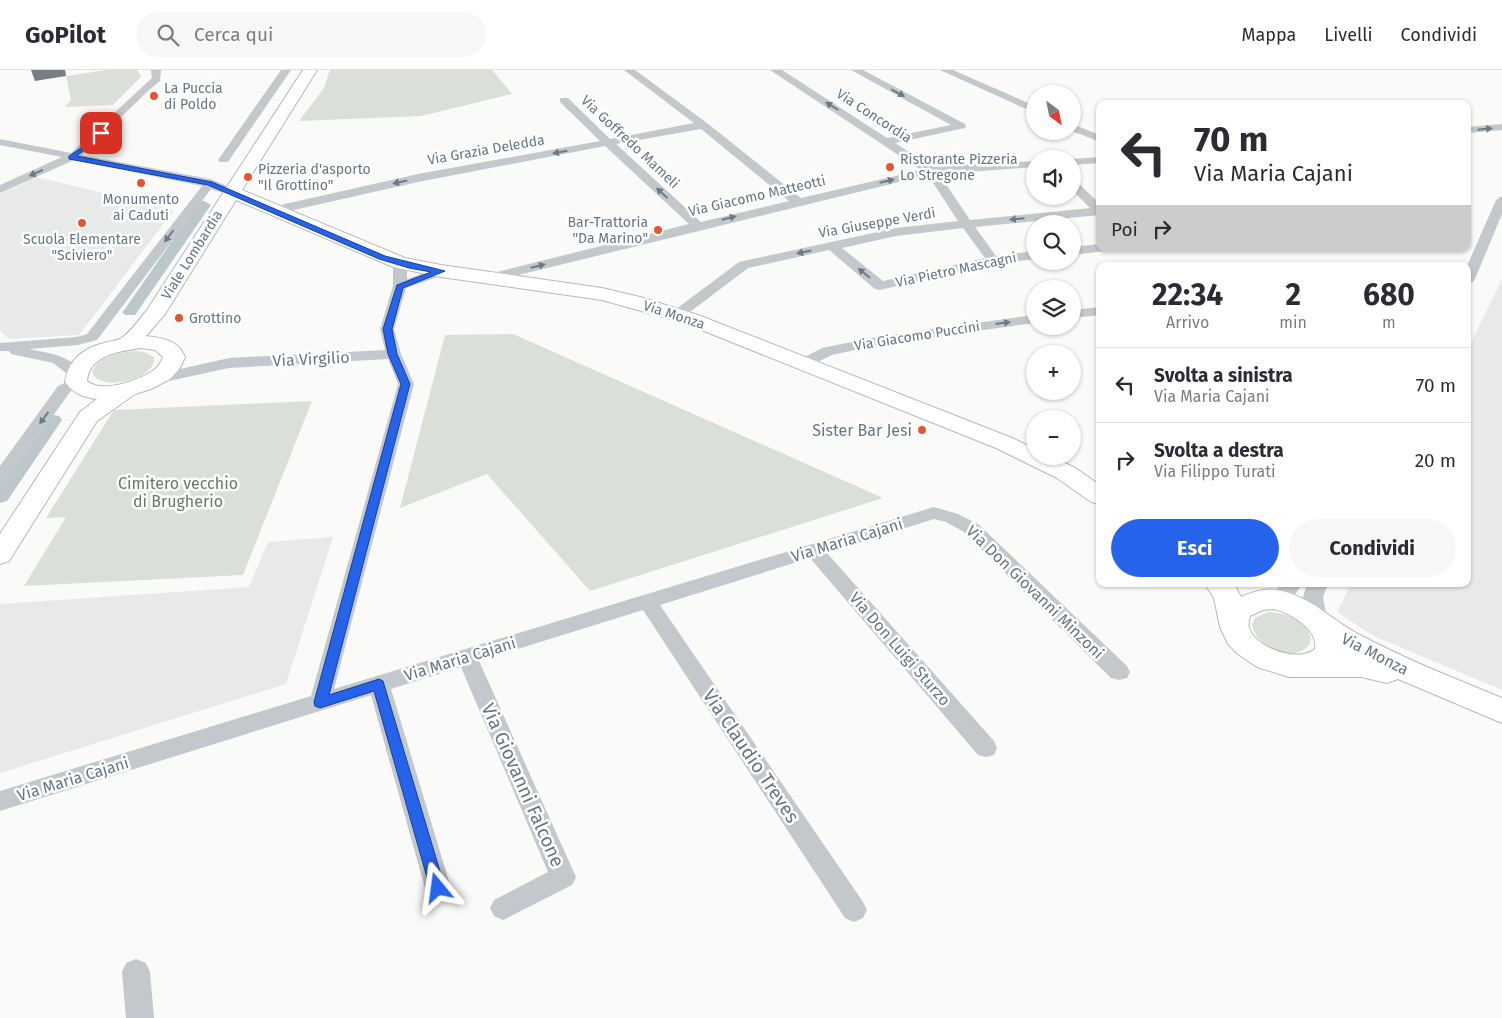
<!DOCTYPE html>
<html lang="it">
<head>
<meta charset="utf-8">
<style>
	:root { --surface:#fff; --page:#f7f7f7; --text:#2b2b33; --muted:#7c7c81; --line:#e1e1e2; --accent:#2563eb }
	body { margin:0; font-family:"Fira Sans",sans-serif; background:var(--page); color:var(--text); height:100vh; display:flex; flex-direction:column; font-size:19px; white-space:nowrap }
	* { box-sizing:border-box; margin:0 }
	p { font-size:16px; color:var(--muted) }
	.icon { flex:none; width:28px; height:28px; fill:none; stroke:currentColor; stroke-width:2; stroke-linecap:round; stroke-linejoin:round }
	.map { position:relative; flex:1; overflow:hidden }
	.side { position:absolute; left:1096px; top:192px; width:375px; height:325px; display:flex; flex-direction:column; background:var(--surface); border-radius:10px; box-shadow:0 1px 4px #0004 }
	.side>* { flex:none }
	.hud { position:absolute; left:1096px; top:30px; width:375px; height:152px; border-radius:10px; box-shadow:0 1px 4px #0004; background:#fff; color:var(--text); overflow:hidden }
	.needle { width:32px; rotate:148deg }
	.fabs { position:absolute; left:1026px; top:15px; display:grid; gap:10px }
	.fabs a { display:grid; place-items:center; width:55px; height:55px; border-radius:50%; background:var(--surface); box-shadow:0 1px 4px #0004; font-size:25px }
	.pin { position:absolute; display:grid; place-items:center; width:42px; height:42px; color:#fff; margin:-21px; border-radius:10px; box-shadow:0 2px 8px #0006 }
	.me { position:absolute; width:55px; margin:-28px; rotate:344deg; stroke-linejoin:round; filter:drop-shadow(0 0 4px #0008) }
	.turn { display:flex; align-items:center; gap:18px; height:105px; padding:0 15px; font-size:22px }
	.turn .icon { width:65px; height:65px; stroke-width:2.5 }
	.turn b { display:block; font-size:35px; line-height:42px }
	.then { display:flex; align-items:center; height:48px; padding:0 15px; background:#0003; gap:10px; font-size:19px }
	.eta { display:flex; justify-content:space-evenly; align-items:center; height:85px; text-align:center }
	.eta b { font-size:30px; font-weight:700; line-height:35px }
	.primary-button { display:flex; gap:10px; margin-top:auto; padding:10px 15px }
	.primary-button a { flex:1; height:58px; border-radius:30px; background:var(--accent); color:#fff; font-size:20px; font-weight:700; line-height:58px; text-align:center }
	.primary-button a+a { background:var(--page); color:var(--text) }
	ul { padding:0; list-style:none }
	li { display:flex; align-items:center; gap:15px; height:75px; padding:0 15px; border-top:1px solid var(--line) }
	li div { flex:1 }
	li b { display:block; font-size:19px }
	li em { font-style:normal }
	header { display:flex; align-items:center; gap:30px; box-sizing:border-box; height:70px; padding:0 25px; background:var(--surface); border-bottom:1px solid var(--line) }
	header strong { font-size:24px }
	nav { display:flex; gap:28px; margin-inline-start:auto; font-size:18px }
	.search { width:350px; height:45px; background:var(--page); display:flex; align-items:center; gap:12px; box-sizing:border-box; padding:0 18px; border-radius:28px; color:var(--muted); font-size:19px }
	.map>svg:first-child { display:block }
</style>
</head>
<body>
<header>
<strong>GoPilot</strong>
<div class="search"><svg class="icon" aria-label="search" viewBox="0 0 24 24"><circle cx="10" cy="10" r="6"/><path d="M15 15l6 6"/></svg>Cerca qui</div>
<nav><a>Mappa</a><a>Livelli</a><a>Condividi</a></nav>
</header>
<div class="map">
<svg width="1502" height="948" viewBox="0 0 1502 948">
	<rect width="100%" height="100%" fill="#fafaf8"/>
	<g fill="#e8e9e9">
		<path d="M36 107 174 140 79 265 9 269 1 262 0 254V124Z"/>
		<path d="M1502 209V620L1374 566 1337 542 1351 514H1468V279Z"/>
		<path d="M333 467 286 614 0 703V534L249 517 268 472Z"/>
	</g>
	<g fill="#dadfd7">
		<path d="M107 0H137L141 7 113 35 65 37 71 30 66 6Z"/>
		<path d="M330 0H492L512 24 421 46 299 51 324 18Z"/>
		<path d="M513 264 883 428 590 521 487 404 400 438 445 265Z"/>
		<path d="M135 281 144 282 154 287C157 309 101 323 92 303 97 286 119 283 135 281Z"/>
		<path d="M312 331 243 505 24 516 66 447 46 448 114 340Z"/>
		<path d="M1268 542C1274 543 1280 543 1287 545 1297 549 1321 566 1306 578 1289 593 1254 574 1252 554L1255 548Z"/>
	</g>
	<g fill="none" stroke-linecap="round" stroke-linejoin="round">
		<g fill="#bbc7cb" fill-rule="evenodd">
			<path d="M204 131 211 135 135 245H125L122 242 125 239 199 132Z"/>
			<path d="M53 345 59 346 62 350 7 431 0 433V413L47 346Z"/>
		</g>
		<defs>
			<g id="secondary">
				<path d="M303 0H317L242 120 405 188 441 195 602 218 640 227 698 245 1012 368 1035 379V386H1051L1075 398 1100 415V434L1091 432 1057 408 996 378 684 253 602 230 441 207 393 197 236 130 165 244 146 266C163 268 178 270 185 287L180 298 170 309 151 319 135 324 97 351 9 491 0 494V464L80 342 97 329C83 327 74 324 65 312 68 290 84 278 104 273 110 271 118 271 123 267 132 260 140 249 147 240ZM141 278 155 280 163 287C161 292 159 296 154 300 140 310 102 324 87 311 89 285 120 281 141 278Z"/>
				<path d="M1205 514H1234L1241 527C1254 521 1268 517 1282 521 1312 528 1332 550 1358 564 1405 589 1453 608 1502 628V653L1398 609 1387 613 1361 607H1289L1257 597 1238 584 1228 574 1220 557 1214 528ZM1273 539C1290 542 1319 560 1315 579 1298 593 1256 578 1249 558 1248 554 1249 551 1250 546L1263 540Z"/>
			</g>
		</defs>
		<use href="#secondary" stroke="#b3babf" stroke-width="2"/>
		<g fill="#c3c8cc" fill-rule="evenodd">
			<path d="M151 0H161L160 11 149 20 82 85 210 109 235 119 237 122 231 126 211 119 97 270 78 275 29 279C48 283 70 285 83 303L76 307 82 309 84 312 70 322 6 412 0 413V396L58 316 75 308 70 306 53 293 11 284 9 281H0V273L77 267 87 264 202 116 74 90 0 123V115L62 87 0 75V69L71 83 152 8Z"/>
			<path d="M281 0H291L228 92H220L218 90Z"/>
			<path d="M624 0H635L707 53 801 128 921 100 770 0H782L887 68 951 55 851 0H863L965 54 966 56 965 58 895 73 933 97 1035 91V97L939 104 970 150 1090 138 1072 120V110L1076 111 1100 134V145L975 157 996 186 1035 181V189L993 194 880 220 875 219 829 180 748 198 682 248H672L670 245 672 242 739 192 896 158 958 151 928 105 490 212 485 211 483 208 485 205 689 154 605 76 418 112 276 144 270 140 276 136 418 104 600 71 560 32V28H568L610 69 694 53ZM701 59 789 131 701 152 616 74ZM963 158 985 188 883 211 842 178 896 166Z"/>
			<path d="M940 0H953L1035 36V43Z"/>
			<path d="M1072 54 1100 65V72L1072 61Z"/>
			<path d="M1502 54V60L1468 63V57Z"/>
			<path d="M1100 87V93L1072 95 1071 89Z"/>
			<path d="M1502 126V144L1475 209 1473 212 1468 213 1467 196 1496 130Z"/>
			<path d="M1100 174V179H1106L1105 181 1072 185V177Z"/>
			<path d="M400 189 407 193V209L441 197 448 201 446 204 406 218 394 259 401 284 414 314 334 619 934 437 958 444 978 454 1127 596 1130 602 1127 608 1119 610 1111 608 964 462 946 452 934 449 827 483 994 671 997 678 994 685 986 687 978 685 810 488 660 535 863 832 867 840 863 848 854 852 845 848 643 540 479 591 576 807 572 815 503 850 494 846 490 838 494 830 548 802 461 597 391 619 451 818 447 826 438 830 429 826 425 818 371 625 0 741V721L311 626 398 314 388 289 229 298 155 314 149 312 147 309 149 306 229 288 385 280 380 259 393 216V193Z"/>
			<path d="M1100 237V245L1072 248V240Z"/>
			<path d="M1035 245V253L882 274 832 285 807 297H797L794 294 797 291 822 278 882 266Z"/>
			<path d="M1281 514H1302C1295 526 1284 539 1270 535L1267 530Z"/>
			<path d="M1308 514H1328L1323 527 1327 550 1324 555 1317 557 1310 555C1302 542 1300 527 1308 514Z"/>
			<path d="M136 889 146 893 150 902 154 948H126L122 902 126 893Z"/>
		</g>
		<use href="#secondary" fill="#fff" fill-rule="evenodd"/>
	</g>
	<path fill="#777d82" d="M31 0H65L66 6 35 11Z"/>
	<defs><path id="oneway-solid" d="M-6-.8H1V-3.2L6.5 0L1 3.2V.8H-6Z" transform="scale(1.25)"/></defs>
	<g fill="#6a7a87">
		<use href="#oneway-solid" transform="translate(898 23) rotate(28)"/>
		<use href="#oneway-solid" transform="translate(832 36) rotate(-148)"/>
		<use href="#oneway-solid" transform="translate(1485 59) rotate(-6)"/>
		<use href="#oneway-solid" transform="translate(560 82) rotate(170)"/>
		<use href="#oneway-solid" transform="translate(36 103) rotate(156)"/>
		<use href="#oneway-solid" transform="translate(887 111) rotate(-13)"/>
		<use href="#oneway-solid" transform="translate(400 112) rotate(168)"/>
		<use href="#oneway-solid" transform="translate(662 123) rotate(-137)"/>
		<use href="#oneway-solid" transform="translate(729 148) rotate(-14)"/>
		<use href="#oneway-solid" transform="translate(1017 149) rotate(175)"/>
		<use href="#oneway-solid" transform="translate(169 166) rotate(127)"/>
		<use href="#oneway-solid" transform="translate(804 182) rotate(168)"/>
		<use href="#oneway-solid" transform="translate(538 196) rotate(-14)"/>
		<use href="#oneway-solid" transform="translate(864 203) rotate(-140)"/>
		<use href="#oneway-solid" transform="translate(1003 253) rotate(-7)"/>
		<use href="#oneway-solid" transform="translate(44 348) rotate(126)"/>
	</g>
	<path fill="#2563eb" stroke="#184099" d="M98 62 104 63 77 86 212 112 385 186 445 201 403 218 392 259 397 284 410 314 329 625 379 609 383 611 445 818 443 823 438 825 432 823 430 818 374 621 320 638 315 636 314 632 401 314 388 284 383 259 397 215 431 202 409 198 379 189 208 115 69 89V86L84 76Z"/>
	<g fill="#e4572e" stroke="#fff" stroke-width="2">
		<circle cx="154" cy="26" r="5"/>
		<circle cx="890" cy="97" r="5"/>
		<circle cx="248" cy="107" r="5"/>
		<circle cx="141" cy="113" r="5"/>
		<circle cx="82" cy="153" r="5"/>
		<circle cx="658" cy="160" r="5"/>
		<circle cx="179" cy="248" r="5"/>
		<circle cx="922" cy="360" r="5"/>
	</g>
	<g text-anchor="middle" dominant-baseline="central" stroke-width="5" stroke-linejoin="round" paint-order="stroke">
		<g font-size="14" fill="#657683" stroke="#fff" text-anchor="start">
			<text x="164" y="18">La Puccia<tspan x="164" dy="16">di Poldo</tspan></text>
			<text x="900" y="89">Ristorante Pizzeria<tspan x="900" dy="16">Lo Stregone</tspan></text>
			<text x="258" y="99">Pizzeria d'asporto<tspan x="258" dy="16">"Il Grottino"</tspan></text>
			<text x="141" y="129" text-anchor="middle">Monumento<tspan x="141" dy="16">ai Caduti</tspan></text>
			<text x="648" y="152" text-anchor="end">Bar-Trattoria<tspan x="648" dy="16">"Da Marino"</tspan></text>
			<text x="82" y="169" text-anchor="middle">Scuola Elementare<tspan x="82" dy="16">"Sciviero"</tspan></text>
			<text x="189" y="248">Grottino</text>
		</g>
		<g font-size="14" fill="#657683" stroke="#fff">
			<text transform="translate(874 46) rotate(33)">Via Concordia</text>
			<text transform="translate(630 72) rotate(43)">Via Goffredo Mameli</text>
			<text transform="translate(486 80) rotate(-10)">Via Grazia Deledda</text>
			<text transform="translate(757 126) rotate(-13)">Via Giacomo Matteotti</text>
			<text transform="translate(877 153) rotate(-10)">Via Giuseppe Verdi</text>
			<text transform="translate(192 185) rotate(-58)">Viale Lombardia</text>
			<text transform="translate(956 200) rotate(-12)">Via Pietro Mascagni</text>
			<text transform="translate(674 245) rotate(18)">Via Monza</text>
			<text transform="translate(917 266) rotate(-9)">Via Giacomo Puccini</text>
		</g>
		<g font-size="16" fill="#657683" stroke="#fff">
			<text transform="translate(311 289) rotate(-3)">Via Virgilio</text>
			<text transform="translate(847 470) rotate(-17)">Via Maria Cajani</text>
			<text transform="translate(1035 522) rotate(44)">Via Don Giovanni Minzoni</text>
			<text transform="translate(900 579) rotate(49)">Via Don Luigi Sturzo</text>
			<text transform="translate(1375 584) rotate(27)">Via Monza</text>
			<text transform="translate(460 589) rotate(-17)">Via Maria Cajani</text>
			<text transform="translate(73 709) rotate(-17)">Via Maria Cajani</text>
		</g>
		<g font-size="16" fill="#657683" stroke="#fff" text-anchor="end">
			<text x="912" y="360">Sister Bar Jesi</text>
		</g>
		<g font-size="16" fill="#687a64" stroke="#fff">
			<text x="178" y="413">Cimitero vecchio<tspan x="178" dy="18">di Brugherio</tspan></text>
		</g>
		<g font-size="19" fill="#657683" stroke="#fff">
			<text transform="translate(751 686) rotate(56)">Via Claudio Treves</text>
			<text transform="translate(523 715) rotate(66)">Via Giovanni Falcone</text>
		</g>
	</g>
</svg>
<div class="fabs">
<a><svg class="needle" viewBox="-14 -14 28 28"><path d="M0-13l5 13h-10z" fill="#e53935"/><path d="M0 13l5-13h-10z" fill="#7c7c81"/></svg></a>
<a><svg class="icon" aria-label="sound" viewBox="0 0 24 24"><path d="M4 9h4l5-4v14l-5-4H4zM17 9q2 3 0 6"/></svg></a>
<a><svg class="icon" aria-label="search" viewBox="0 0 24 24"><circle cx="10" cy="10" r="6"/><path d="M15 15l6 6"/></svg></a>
<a><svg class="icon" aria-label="layers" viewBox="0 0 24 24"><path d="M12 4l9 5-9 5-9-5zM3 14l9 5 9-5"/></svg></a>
<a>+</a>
<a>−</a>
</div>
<div class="pin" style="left:101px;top:63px;background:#d93025"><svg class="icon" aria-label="arrive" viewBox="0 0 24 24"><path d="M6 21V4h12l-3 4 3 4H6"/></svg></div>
<svg class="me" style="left:438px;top:818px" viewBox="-20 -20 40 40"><path d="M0-17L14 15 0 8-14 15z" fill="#2563eb" stroke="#fff" stroke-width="4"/></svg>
<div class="hud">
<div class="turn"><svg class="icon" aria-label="left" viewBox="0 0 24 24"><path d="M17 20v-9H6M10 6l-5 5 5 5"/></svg><div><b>70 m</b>Via Maria Cajani</div></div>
<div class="then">Poi<svg class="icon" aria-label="right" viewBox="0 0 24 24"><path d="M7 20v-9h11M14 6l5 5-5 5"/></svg></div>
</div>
<section class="side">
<div class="eta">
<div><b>22:34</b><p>Arrivo</p></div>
<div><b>2</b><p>min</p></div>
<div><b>680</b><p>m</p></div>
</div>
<ul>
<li><svg class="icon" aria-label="left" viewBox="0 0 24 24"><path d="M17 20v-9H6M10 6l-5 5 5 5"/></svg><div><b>Svolta a sinistra</b><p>Via Maria Cajani</p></div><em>70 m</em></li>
<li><svg class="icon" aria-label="right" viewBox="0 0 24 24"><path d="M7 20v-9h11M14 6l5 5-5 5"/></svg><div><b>Svolta a destra</b><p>Via Filippo Turati</p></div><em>20 m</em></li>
</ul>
<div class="primary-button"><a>Esci</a><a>Condividi</a></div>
</section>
</div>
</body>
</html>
